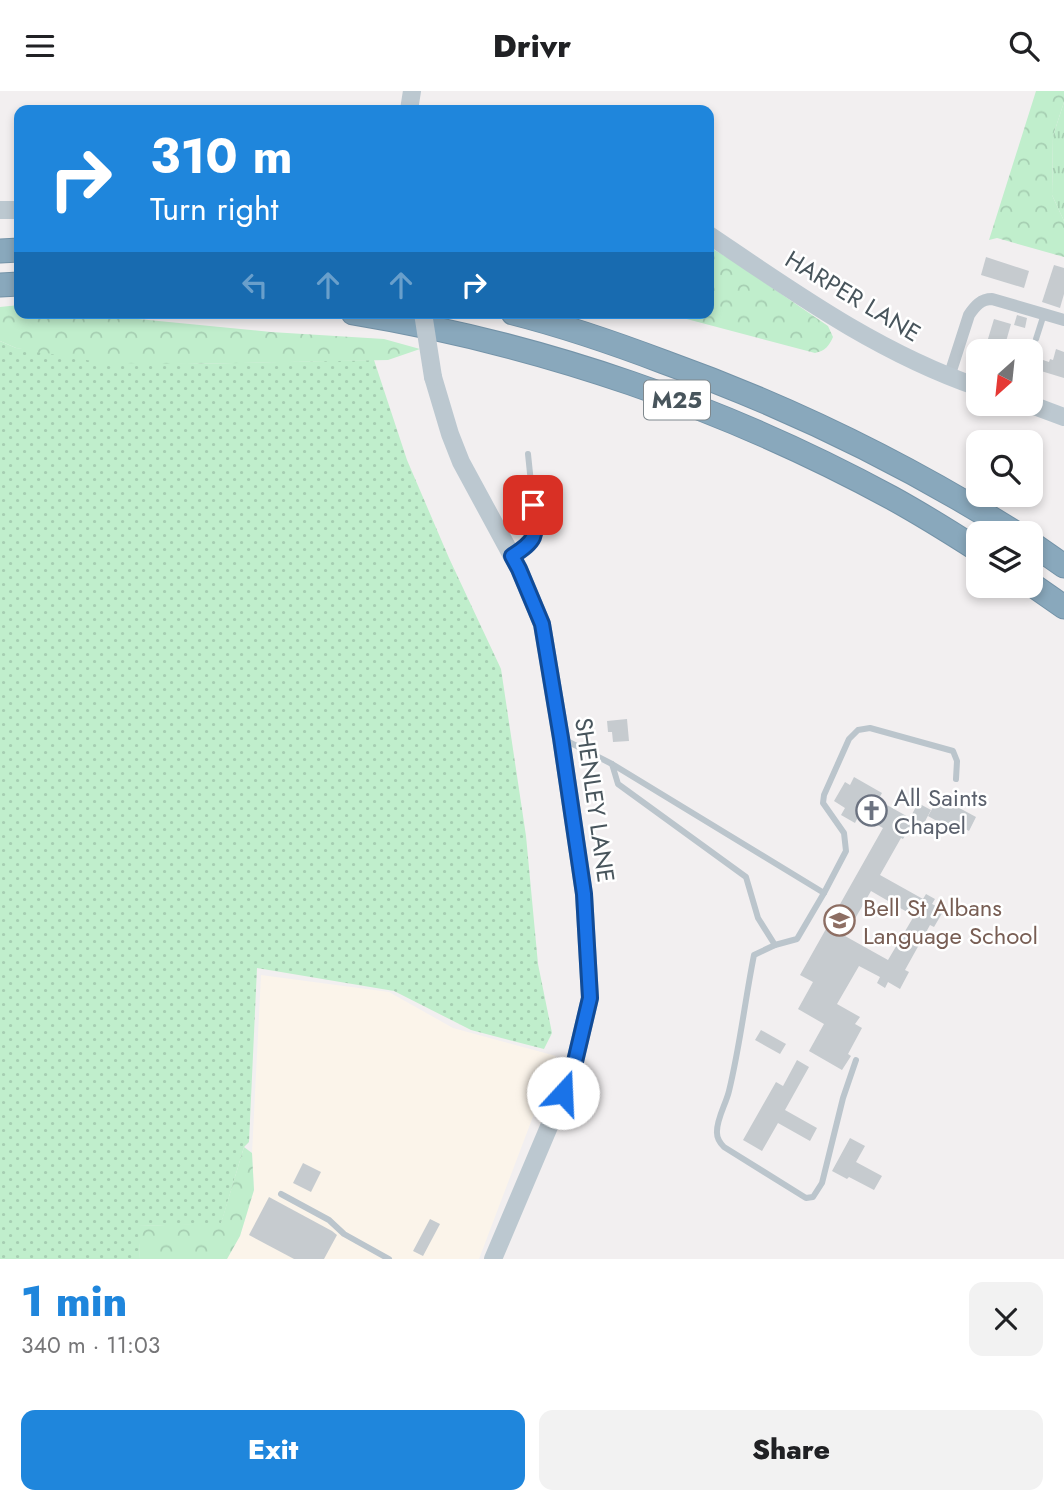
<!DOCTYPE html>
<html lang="en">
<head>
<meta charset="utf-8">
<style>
	:root { --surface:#fff; --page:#f2f2f2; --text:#202124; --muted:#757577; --accent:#1f86dc }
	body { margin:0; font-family:Jost,sans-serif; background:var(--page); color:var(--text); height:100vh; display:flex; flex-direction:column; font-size:26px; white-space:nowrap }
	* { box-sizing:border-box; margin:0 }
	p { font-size:23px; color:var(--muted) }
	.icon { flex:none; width:38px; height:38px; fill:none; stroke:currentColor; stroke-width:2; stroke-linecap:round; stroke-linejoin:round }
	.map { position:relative; height:1168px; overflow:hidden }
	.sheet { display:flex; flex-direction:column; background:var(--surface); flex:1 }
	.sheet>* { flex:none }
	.guide { position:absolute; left:14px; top:14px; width:700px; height:214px; border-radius:14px; box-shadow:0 4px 10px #0003; background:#1f86dc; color:#fff; overflow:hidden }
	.needle { width:46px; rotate:207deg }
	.fabs { position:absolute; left:966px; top:248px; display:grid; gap:14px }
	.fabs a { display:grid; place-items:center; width:77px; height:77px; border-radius:14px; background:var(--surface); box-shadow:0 4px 10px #0003; font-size:35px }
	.pin { position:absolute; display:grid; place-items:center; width:60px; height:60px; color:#fff; margin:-30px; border-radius:14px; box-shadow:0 4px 10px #0006 }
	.me { position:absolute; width:77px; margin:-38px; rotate:20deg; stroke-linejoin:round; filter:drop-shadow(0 0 5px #0008) }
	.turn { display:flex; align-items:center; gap:24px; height:147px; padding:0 21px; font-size:32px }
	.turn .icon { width:91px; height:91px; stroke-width:2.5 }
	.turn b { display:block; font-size:49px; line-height:60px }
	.lanes { display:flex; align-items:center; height:66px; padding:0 21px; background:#0003; justify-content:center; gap:35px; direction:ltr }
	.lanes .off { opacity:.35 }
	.round { display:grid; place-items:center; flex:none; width:74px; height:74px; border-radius:14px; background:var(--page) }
	.head { display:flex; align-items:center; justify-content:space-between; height:119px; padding:0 21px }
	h1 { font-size:42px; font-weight:800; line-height:52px; color:var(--accent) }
	.action { display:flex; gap:14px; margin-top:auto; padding:14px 21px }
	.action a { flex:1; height:80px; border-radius:14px; background:var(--accent); color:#fff; font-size:28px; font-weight:800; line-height:80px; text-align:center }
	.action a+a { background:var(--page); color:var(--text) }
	header { display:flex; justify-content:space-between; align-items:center; height:91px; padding:0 21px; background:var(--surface); font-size:32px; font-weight:800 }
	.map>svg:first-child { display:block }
</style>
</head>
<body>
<header><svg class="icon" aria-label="menu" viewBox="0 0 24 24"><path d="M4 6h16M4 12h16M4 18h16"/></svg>Drivr<svg class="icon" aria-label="search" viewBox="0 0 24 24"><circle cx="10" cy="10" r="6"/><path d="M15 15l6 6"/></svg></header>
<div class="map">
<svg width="1064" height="1168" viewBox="0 0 1064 1168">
	<defs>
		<pattern id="grass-dots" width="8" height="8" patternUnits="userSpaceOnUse" patternTransform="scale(1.75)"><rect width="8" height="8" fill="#c0eecc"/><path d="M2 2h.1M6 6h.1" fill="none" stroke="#a6ceb2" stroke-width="1.8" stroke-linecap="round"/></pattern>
		<pattern id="forest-crowns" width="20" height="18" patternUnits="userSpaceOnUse" patternTransform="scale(1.75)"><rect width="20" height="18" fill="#c0eecc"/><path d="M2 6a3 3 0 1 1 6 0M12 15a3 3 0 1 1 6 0" fill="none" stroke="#a6ceb2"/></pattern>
		<pattern id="park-tufts" width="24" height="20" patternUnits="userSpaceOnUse" patternTransform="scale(1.75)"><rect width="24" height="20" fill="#c0eecc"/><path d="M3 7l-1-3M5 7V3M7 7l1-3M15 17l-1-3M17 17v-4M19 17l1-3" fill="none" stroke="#a6ceb2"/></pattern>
	</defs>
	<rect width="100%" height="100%" fill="#f2eff0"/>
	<path fill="#fbf4ea" d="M261 884 389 901 453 937 556 965 479 1168H227L240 1145 254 1099 252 1062Z"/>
	<path fill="url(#grass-dots)" d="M0 250 16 257 187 273 374 269 407 369 449 467 501 578 526 745 538 873 552 942 544 958 471 939 394 900 257 877 249 1051 244 1056 221 1133 139 1135 140 1168H0Z"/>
	<g fill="url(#forest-crowns)">
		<path d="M1036 0H1064V11L1053 45 1052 104 1064 130V166L997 147 989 149Z"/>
		<path d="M709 156 732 169 828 235 833 246C829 255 825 260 815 262L664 222H709Z"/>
		<path d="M19 214V222H92L128 227 271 241 384 248 420 258 388 269 187 273 104 272 16 257 0 250V216Z"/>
		<path d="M244 1056 252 1062 254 1099 240 1145 227 1168H140L138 1135 221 1132Z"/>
	</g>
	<path fill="url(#park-tufts)" d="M1064 11V130L1052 104 1053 45Z"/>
	<g fill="#c6cbcf" fill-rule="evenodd">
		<path d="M986 166 1029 180 1024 197 981 184Z"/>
		<path d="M1054 174 1064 177V203L1060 217 1042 211Z"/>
		<path d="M1017 224 1027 227 1025 237 1014 234Z"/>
		<path d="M994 228 1011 233 1003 261H984Z"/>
		<path d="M1056 258 1064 261V287L1041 280 1038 286 1031 284V265L1049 271 1050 268 1053 269Z"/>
		<path d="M627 628 629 650 613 651 612 641H608L607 630Z"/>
		<path d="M854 686 882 702 878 709 910 727 918 712 931 719 923 734 914 729 903 748 901 747 880 784 923 808 926 803 935 808 932 813 944 819 934 836 930 834 905 879 909 881 900 898 888 891 885 897 877 892 880 886 859 875 837 913 860 926 855 933 862 937 848 963 851 965 842 979 809 960 824 933 798 918 813 891 800 884 883 737 859 724 855 732 841 724 845 717 834 710 845 691 850 694ZM871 800 914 825 888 869 845 845Z"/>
		<path d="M939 706 976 726 969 740 958 734 954 741 943 736 944 734 928 725Z"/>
		<path d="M761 939 786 953 780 963 755 949Z"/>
		<path d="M797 969 809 976 785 1019 817 1037 810 1050 778 1032 762 1060 743 1049 776 991 783 995Z"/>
		<path d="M850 1047 865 1055 856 1071 882 1085 874 1099 849 1086 847 1088 832 1080Z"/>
		<path d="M303 1072 321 1081 311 1101 293 1092Z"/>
		<path d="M269 1106 332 1140 337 1144 324 1168H294L249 1144Z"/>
		<path d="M430 1128 440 1133 423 1165 413 1160Z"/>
	</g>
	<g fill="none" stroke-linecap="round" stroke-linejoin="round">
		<defs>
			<g id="highway">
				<path d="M0 160 19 159"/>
				<path d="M0 194 19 193"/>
				<path d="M353 222C541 253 725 316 892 407 921 423 950 441 978 459"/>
				<path d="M513 222C564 235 614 252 664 271 787 315 906 373 1017 443"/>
				<path d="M1031 452 1064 475"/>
				<path d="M1031 493 1064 516"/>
			</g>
		</defs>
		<use href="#highway" stroke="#7493a8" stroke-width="25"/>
		<g stroke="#bbc5cc" stroke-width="6">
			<path d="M1036 248 1044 223"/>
			<path d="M513 464 529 454 536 440 528 363"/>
			<path d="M563 648 612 673 824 802 797 848 775 854 754 864C745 909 740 955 729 1000 726 1013 716 1029 717 1042 717 1048 720 1052 724 1056L806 1107 813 1106 822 1092 843 1007 856 969"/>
			<path d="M612 673 618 693 746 786 758 827 775 854"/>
			<path d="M824 802 846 760 844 742 823 712 824 704 849 648 858 639 870 637 953 660 957 670 956 688"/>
			<path d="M281 1103 329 1129 344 1143 389 1168"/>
		</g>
		<path stroke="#bbc5cc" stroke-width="12" d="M949 286 969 224C975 215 981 208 992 208L1064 229"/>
		<g stroke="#bcc8d0" stroke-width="18">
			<path d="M409 19 412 0"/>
			<path d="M0 119H19"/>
			<path d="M709 144C795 202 879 262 978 296"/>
			<path d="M433 286 450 343 461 371 519 478 542 533 561 647 584 803 590 907 573 979 493 1168"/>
			<path d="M1029 313 1064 326"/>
		</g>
		<use href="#highway" stroke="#89a8bc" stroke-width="23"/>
		<path stroke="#bcc8d0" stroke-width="18" d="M423 222 433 286"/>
	</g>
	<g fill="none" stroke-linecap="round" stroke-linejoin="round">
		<defs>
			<path id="route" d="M533 414C536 444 539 448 512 465L519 478 542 533 561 647 584 803 590 907 573 979 563 1002"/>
		</defs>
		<use href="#route" stroke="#114b97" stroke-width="18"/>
		<use href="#route" stroke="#1a73e8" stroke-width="12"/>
	</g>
	<defs>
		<symbol id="church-ring" viewBox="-11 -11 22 22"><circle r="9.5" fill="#fff" stroke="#6b7280" stroke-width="1.5"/><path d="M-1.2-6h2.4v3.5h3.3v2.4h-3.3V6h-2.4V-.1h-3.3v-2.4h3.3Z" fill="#6b7280"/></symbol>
		<symbol id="school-ring" viewBox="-11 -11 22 22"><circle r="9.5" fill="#fff" stroke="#8d6e63" stroke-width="1.5"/><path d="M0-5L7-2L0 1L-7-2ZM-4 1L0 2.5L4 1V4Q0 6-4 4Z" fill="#8d6e63"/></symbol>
	</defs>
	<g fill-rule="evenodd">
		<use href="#church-ring" x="854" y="702" width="35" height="35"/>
		<use href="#school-ring" x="822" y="812" width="35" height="35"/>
	</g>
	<g text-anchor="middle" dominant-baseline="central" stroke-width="5" stroke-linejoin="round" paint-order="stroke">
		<rect fill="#fff" stroke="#7f888d" stroke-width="2" x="644" y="289.5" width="66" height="39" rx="5"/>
		<g font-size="23" font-weight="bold" fill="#48555c">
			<text x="677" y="309">M25</text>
		</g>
		<g font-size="24" fill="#48555c" stroke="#fff">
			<text transform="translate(853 205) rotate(31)">HARPER LANE</text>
			<text transform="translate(595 709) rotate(82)">SHENLEY LANE</text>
		</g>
		<g font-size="24" fill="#5b616d" stroke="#fff" text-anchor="start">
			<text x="894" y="706">All Saints<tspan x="894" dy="28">Chapel</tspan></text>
		</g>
		<g font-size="24" fill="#785e54" stroke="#fff" text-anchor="start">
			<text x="863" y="816">Bell St Albans<tspan x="863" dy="28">Language School</tspan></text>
		</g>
	</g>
</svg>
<div class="fabs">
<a><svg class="needle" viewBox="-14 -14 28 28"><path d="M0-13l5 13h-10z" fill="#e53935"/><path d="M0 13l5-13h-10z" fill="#757577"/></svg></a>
<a><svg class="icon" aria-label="search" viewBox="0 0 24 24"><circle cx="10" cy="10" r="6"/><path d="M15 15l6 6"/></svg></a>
<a><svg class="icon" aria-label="layers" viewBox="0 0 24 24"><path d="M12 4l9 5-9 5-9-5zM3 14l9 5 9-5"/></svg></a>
</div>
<div class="pin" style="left:533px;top:414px;background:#d93025"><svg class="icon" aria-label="arrive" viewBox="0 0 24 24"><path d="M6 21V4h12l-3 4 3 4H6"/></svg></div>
<svg class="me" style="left:563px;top:1002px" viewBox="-20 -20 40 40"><circle r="19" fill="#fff"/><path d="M0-13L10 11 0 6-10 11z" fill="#1a73e8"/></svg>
<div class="guide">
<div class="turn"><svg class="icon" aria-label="right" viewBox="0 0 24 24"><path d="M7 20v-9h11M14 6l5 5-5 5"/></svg><div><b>310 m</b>Turn right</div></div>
<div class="lanes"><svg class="icon off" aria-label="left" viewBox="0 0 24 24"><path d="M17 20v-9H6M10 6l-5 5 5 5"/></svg><svg class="icon off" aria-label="ahead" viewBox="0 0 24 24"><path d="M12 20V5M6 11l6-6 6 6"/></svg><svg class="icon off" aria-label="ahead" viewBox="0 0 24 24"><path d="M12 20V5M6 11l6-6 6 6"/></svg><svg class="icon" aria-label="right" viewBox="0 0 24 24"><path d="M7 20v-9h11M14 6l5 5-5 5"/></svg></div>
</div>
</div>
<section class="sheet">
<div class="head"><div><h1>1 min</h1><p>340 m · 11:03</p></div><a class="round"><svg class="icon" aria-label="close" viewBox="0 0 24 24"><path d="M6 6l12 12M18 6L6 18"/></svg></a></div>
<div class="action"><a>Exit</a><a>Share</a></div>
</section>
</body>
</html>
